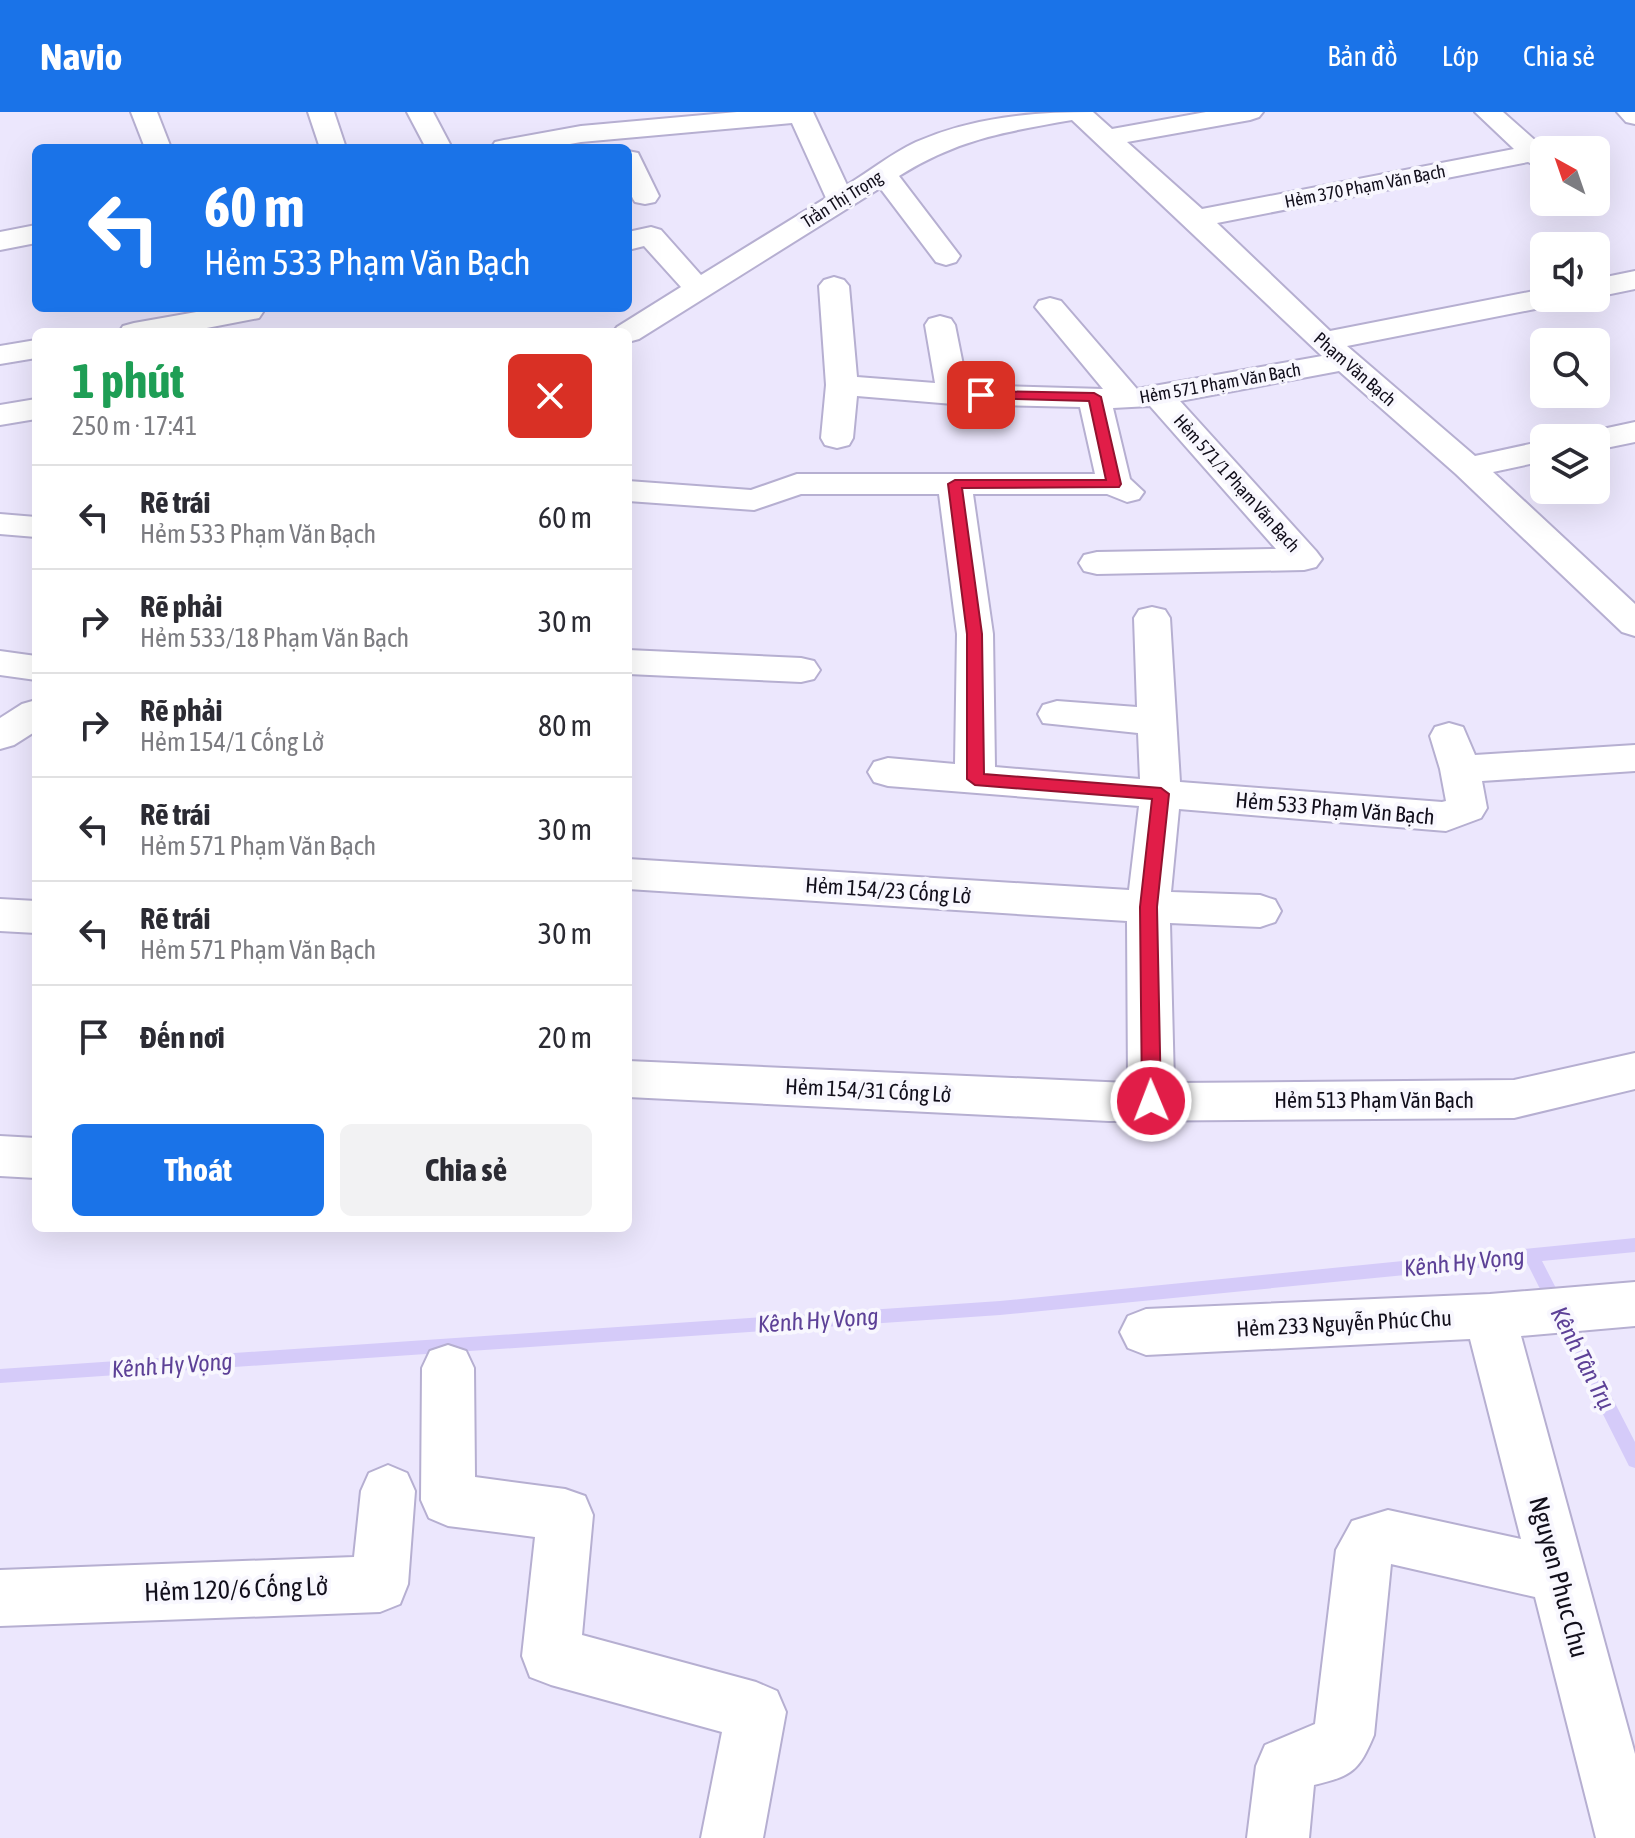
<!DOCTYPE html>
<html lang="vi">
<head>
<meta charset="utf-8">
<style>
	:root { --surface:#fff; --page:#f2f2f3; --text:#2b2b33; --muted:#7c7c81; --line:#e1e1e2; --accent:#1a73e8 }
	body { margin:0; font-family:"Asap Condensed",sans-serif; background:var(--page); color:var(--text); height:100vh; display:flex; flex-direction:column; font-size:30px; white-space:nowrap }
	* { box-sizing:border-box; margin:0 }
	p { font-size:26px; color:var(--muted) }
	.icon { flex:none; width:44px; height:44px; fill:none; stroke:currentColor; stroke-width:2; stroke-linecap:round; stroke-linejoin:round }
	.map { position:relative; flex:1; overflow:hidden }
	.side { position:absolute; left:32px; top:216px; width:600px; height:904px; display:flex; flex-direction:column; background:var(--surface); border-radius:12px; box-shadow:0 8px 32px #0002 }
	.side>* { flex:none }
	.banner { position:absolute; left:32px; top:32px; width:600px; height:168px; border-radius:12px; box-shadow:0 8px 32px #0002; background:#1a73e8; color:#fff; overflow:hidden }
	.needle { width:52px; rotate:320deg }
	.buttons { position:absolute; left:1530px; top:24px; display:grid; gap:16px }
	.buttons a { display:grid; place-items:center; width:80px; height:80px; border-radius:12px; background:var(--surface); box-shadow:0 8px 32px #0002; font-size:40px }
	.pin { position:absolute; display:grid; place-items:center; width:68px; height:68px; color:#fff; margin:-34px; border-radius:16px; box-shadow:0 4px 12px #0006 }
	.me { position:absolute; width:88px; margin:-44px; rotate:359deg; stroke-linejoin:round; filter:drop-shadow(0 0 6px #0008) }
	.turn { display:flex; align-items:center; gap:28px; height:168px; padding:0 40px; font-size:36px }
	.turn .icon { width:104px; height:104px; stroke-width:2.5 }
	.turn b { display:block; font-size:56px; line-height:68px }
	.round { display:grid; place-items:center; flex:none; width:84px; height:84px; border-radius:12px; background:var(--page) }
	.head { display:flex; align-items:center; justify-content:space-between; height:136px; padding:0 40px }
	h1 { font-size:48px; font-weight:700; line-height:60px; color:#1e9e55 }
	.button { display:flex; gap:16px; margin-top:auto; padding:16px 40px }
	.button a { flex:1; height:92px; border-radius:12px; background:var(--accent); color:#fff; font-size:32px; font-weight:700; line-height:92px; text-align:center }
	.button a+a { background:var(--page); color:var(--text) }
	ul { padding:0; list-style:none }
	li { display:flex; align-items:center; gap:24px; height:104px; padding:0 40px; border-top:2px solid var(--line) }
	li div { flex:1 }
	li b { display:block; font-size:30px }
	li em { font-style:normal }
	header { display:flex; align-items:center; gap:48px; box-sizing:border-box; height:112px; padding:0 40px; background:var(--accent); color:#fff }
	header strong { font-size:38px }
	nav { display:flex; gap:44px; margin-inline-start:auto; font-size:28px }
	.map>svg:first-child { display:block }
</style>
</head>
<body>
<header>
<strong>Navio</strong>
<nav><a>Bản đồ</a><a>Lớp</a><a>Chia sẻ</a></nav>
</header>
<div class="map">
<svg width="1635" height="1726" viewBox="0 0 1635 1726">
	<rect width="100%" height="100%" fill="#ece7fd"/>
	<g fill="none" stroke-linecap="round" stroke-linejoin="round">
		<path fill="#d5cbf9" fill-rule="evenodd" d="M1635 1126V1140L1542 1149 1635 1330V1356L1629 1354 1527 1151 1000 1203 0 1271V1257L1000 1189Z"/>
		<defs>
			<g id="minor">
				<path d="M131 0H157L171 36H145Z"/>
				<path d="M308 0H334L346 36H320Z"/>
				<path d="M407 0H433L452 36H426Z"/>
				<path d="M737 0H813L847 73C870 59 892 41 916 30 973 5 1032 0 1093 0L1112 17 1206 0H1263L1259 5 1250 8 1127 30 1202 97 1514 37 1475 0H1503L1546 38H1544V58L1528 50 1217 111 1330 219 1544 177V186H1560L1556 192 1545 195 1347 234 1475 344 1544 329V349L1493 360 1635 492V524L1622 520 1456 362 1339 259 1180 289 1316 439 1322 447 1316 455 1304 458 1097 462 1084 459 1079 451 1084 443 1097 440 1276 437 1150 294 1113 296 1130 367 1144 380 1139 387 1127 390 1107 382H973L993 522 995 655 1140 667 1138 621 1043 611 1038 602 1043 593 1057 589 1137 595 1134 506 1139 498 1152 495 1165 498 1170 506 1180 670 1442 690 1446 689 1440 657 1430 624 1435 615 1449 611 1463 615 1475 643 1635 633V659L1482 669 1487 696 1481 706 1446 719 1179 697 1171 780 1260 783 1275 788 1281 799 1275 810 1260 815 1170 811 1174 971 1514 968 1635 941V977L1514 1006 1109 1009 628 985V949L1128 971 1127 809 628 777V747L1129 778 1139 694 888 674 874 670 868 660 874 650 888 646 955 652 957 522 939 382H801L754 398 628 389V369L751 378 797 362H1095L1080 295 953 292 857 284 853 326 849 333 837 336 825 333 821 326 826 273 819 174 824 168 834 165 844 168 849 174 857 265 935 271 925 213 929 207 940 204 951 207 955 213 967 273 1103 277 1035 195 1039 189 1050 186 1061 189 1137 277 1322 244 1072 8C1004 20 958 27 899 64L960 144 956 150 946 153 936 150 880 76 639 227 628 230V220H613L617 215 681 175 644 134 628 138V120L651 115 661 118 701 163 826 86 792 11 581 30 548 36H491L495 30 504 28 581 14Z"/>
				<path d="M1617 0H1635V12L1626 10Z"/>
				<path d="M628 39 638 41 659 84 655 90 645 92 635 90C625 75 628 57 628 39Z"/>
				<path d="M36 113V131L0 138V120Z"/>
				<path d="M1635 159V177L1596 185V167Z"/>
				<path d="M219 196H260L263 200 259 206 186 220H119L123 214 134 211Z"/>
				<path d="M36 228V246L0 252V234Z"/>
				<path d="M36 287V307L0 313V293Z"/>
				<path d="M1635 310V330L1596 338V326H1581L1584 321Z"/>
				<path d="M0 402 36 405V425L0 422Z"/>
				<path d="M628 538 801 546 814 549 820 558 814 567 801 570 628 562Z"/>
				<path d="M0 539 36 544V568L0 563Z"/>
				<path d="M36 588V619L14 633 0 637V606L22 592Z"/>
				<path d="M0 787 36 789V821L0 819Z"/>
				<path d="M0 1024 36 1026V1066L0 1064Z"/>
				<path d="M1635 1170V1214L1521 1224 1635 1642V1726H1596L1535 1485 1391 1452 1374 1623C1359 1659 1352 1664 1314 1673L1309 1726H1247L1256 1654 1265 1633 1315 1612 1336 1438 1352 1409 1388 1398 1521 1427 1470 1227 1146 1243 1128 1236 1120 1220 1128 1204 1146 1197 1490 1182Z"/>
				<path d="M448 1233 466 1239 474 1256 475 1365 565 1377 585 1384 593 1403 582 1523 756 1570 777 1579 786 1600 763 1726H701L722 1620 551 1573 530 1565 522 1544 535 1425 448 1414 429 1406 421 1388 422 1256 430 1239Z"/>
				<path d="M388 1353 407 1361 415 1379 408 1472 400 1492 380 1500 0 1514V1458L354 1445 361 1379 369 1361Z"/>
			</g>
		</defs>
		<use href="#minor" stroke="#b6afd1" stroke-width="4"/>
		<use href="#minor" fill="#fff" fill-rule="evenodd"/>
	</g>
	<path fill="#e11d48" stroke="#92132f" stroke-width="2" d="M981 279 1094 281 1101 285 1121 372 1119 375 962 376 982 522 984 662 1161 676 1169 682 1157 795 1161 989 1158 995H1144L1142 989 1140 795 1152 687 975 673 967 667V522L948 372 955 368H1106L1089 289 977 286V280Z"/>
	<g text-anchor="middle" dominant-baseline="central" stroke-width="8" stroke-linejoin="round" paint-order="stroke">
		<g font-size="18" fill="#120f1b" stroke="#f8f7fe">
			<text transform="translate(1365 74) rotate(-11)">Hẻm 370 Phạm Văn Bạch</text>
			<text transform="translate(842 87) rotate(-32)">Trần Thị Trọng</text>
			<text transform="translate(1355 257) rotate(41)">Phạm Văn Bạch</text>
			<text transform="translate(1220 271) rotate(-10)">Hẻm 571 Phạm Văn Bạch</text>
			<text transform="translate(1237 371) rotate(48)">Hẻm 571/1 Phạm Văn Bạch</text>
		</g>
		<g font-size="22" fill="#120f1b" stroke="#f8f7fe">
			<text transform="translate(1335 696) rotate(5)">Hẻm 533 Phạm Văn Bạch</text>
			<text transform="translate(888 778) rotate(4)">Hẻm 154/23 Cống Lở</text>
			<text transform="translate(868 978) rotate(3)">Hẻm 154/31 Cống Lở</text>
			<text x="1374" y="988">Hẻm 513 Phạm Văn Bạch</text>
			<text transform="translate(1344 1211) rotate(-3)">Hẻm 233 Nguyễn Phúc Chu</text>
		</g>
		<g font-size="24" font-style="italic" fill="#5d4197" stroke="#f8f7fe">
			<text transform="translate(1464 1150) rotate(-6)">Kênh Hy Vọng</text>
			<text transform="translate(818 1208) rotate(-4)">Kênh Hy Vọng</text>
			<text transform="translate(1583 1246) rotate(63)">Kênh Tân Trụ</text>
			<text transform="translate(172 1253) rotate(-4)">Kênh Hy Vọng</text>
		</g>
		<g font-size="26" fill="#120f1b" stroke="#f8f7fe">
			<text transform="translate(1559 1465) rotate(75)">Nguyen Phuc Chu</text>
			<text transform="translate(236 1477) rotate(-2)">Hẻm 120/6 Cống Lở</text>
		</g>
	</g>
</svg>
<div class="buttons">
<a><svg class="needle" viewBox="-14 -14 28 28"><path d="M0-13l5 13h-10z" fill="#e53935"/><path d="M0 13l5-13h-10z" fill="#7c7c81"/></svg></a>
<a><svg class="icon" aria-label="sound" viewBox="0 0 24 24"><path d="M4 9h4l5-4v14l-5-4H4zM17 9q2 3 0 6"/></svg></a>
<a><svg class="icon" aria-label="search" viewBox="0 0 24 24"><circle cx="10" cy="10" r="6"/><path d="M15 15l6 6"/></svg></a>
<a><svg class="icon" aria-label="layers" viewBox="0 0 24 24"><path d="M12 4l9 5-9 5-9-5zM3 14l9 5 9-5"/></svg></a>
</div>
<div class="pin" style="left:981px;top:283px;background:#d93025"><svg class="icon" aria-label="arrive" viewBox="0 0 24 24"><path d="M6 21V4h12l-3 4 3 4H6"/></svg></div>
<svg class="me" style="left:1151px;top:989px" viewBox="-20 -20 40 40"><circle r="17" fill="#e11d48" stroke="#fff" stroke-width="3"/><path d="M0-11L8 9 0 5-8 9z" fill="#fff"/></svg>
<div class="banner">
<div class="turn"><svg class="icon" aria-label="left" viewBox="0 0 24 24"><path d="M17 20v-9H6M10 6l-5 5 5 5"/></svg><div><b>60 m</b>Hẻm 533 Phạm Văn Bạch</div></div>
</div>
<section class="side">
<div class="head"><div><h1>1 phút</h1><p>250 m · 17:41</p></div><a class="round" style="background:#d93025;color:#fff"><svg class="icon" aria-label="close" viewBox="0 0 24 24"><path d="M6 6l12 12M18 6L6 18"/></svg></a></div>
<ul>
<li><svg class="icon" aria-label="left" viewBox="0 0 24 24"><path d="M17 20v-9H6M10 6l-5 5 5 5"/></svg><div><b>Rẽ trái</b><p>Hẻm 533 Phạm Văn Bạch</p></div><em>60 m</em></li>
<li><svg class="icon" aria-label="right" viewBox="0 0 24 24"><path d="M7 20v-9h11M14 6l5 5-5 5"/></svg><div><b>Rẽ phải</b><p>Hẻm 533/18 Phạm Văn Bạch</p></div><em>30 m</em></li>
<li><svg class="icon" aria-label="right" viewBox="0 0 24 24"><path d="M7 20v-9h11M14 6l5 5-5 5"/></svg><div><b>Rẽ phải</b><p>Hẻm 154/1 Cống Lở</p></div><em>80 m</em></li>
<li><svg class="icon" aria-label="left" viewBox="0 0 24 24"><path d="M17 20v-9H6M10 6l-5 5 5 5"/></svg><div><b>Rẽ trái</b><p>Hẻm 571 Phạm Văn Bạch</p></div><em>30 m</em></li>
<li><svg class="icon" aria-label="left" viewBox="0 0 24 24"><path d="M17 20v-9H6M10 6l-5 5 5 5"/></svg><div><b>Rẽ trái</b><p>Hẻm 571 Phạm Văn Bạch</p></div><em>30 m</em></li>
<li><svg class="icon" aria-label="arrive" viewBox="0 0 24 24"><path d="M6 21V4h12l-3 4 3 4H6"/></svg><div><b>Đến nơi</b></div><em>20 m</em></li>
</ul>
<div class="button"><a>Thoát</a><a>Chia sẻ</a></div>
</section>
</div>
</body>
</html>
